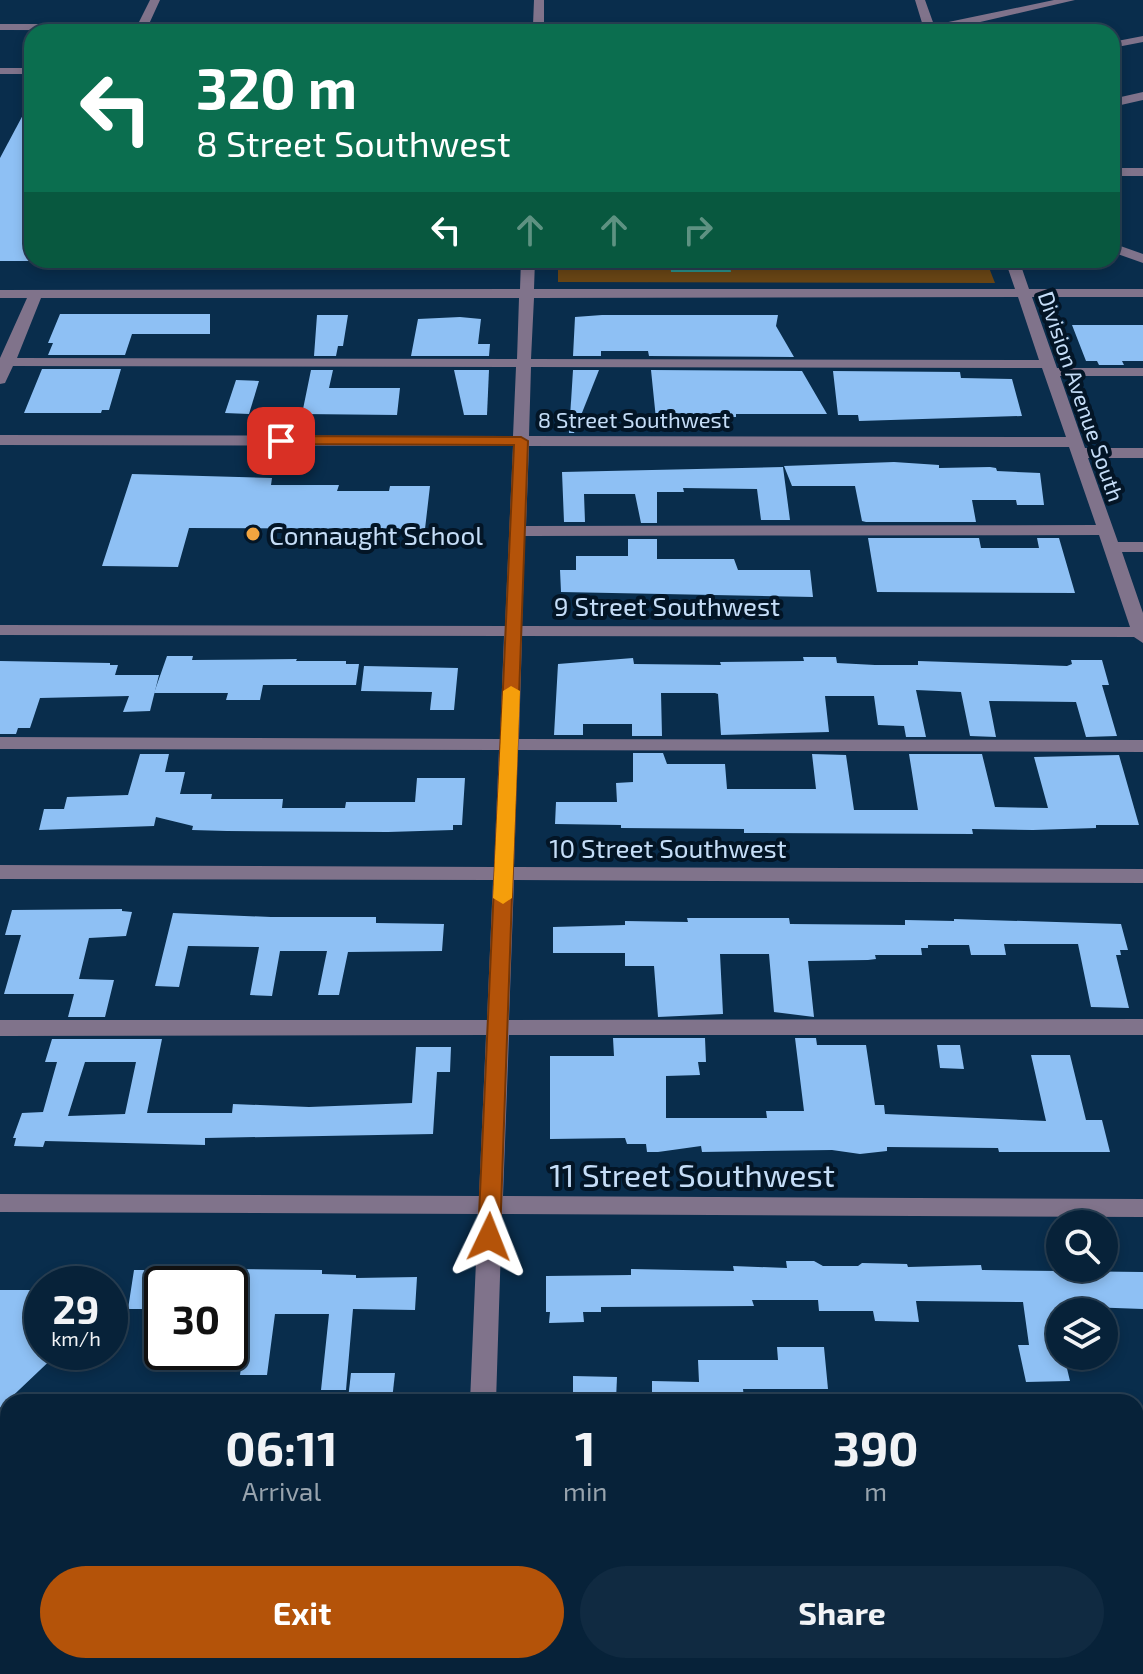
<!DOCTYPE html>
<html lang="en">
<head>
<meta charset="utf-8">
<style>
	:root { --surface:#072239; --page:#102a41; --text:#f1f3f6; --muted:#98a4ae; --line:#283f53; --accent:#b45309 }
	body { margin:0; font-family:"Exo 2",sans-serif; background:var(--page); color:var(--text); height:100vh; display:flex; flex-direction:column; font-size:30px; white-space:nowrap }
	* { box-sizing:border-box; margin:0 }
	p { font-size:26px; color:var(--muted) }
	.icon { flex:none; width:44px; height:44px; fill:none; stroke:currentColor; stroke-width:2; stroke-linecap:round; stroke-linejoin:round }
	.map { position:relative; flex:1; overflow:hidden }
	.details { position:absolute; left:0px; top:1394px; width:1144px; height:280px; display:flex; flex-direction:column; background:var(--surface); border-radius:24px 24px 0 0; box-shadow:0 4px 12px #0003,0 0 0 2px var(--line) }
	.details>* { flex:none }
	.banner { position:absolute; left:24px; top:24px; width:1096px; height:244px; border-radius:24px; box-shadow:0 4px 12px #0003,0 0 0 2px var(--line); background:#0b6e4f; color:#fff; overflow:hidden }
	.tools { position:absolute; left:1046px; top:1210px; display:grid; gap:16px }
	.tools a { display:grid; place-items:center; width:72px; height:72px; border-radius:50%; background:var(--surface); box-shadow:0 4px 12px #0003,0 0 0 2px var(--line); font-size:40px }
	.speed { position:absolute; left:24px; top:1266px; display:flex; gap:16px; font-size:40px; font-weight:700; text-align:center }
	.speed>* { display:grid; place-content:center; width:104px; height:104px; border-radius:50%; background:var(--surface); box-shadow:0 4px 12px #0003,0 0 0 2px var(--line); line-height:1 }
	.speed small { font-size:20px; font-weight:400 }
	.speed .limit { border:4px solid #111; border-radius:12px; background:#fff; color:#111 }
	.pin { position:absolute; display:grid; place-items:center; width:68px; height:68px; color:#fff; margin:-34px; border-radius:16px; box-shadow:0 4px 12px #0006 }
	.me { position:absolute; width:88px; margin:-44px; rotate:2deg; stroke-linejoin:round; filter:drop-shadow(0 0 6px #0008) }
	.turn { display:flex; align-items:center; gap:28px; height:168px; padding:0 40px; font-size:36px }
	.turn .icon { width:104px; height:104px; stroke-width:2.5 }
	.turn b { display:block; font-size:56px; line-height:68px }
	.lanes { display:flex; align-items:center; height:76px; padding:0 40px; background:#0003; justify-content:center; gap:40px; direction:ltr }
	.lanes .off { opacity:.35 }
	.eta { display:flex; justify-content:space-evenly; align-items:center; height:136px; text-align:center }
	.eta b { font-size:48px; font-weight:700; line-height:56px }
	.action { display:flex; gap:16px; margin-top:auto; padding:16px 40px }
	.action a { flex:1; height:92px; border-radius:48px; background:var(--accent); color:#fff; font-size:32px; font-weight:700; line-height:92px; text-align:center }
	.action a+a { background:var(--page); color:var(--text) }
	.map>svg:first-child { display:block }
</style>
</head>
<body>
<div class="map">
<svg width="1143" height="1674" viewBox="0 0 1143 1674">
	<rect width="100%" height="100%" fill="#092d4c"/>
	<path fill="#684515" d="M558 260H986L995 283 558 282Z"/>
	<path fill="#288e88" d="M670 260H729L731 272H671Z"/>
	<g fill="#8ec0f4" fill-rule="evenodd">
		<path d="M32 98V261H0V158Z"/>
		<path d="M60 314H210V334H132L125 355H48L53 343H48Z"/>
		<path d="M317 315H348L343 346H338L336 356H314Z"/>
		<path d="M602 315H778L776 326 794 357 649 356 648 351H601V356H573L575 317Z"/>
		<path d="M460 317 481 319 478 344H490L489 356H411L418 319Z"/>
		<path d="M1072 325H1143V361H1122L1124 365H1099L1097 361H1086Z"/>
		<path d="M42 369H121L109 410H102L101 413H24Z"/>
		<path d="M311 370H333L329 388H400L397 415 302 414Z"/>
		<path d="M454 370H489L487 415H464Z"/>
		<path d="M573 370H599L574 433H569Z"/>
		<path d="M651 370 802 371 827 414H736V417L656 419Z"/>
		<path d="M833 371 960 372 961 378 1012 379 1022 416 859 421 858 415H838Z"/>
		<path d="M236 380 259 381 249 414 225 413Z"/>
		<path d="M894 462 939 465V468L990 467 996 468 997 471 1040 473 1044 505H1017L1016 500H972L976 522H866L862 521 855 486H792L784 466Z"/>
		<path d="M783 467 790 520H761L757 489 683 488 684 492H657V523H641L635 494H584L585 522H564L562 472Z"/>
		<path d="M132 474 272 478 271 485H339L337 491H389L390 486H430L425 529 189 528 178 567 102 566Z"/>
		<path d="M868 538H979L981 548H1039L1037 538H1059L1075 593 877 592Z"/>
		<path d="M628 539H657V559H734L738 570H810L813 597 561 592 560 570H576V556H628Z"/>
		<path d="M167 656H193L192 660 297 659 296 661H346V664H359L356 685H263L260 700H226L228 693H154Z"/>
		<path d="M803 657H836L837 663 875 665H918V661L1067 666 1072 664 1071 660H1102L1109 685H1102L1117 736 1086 737 1076 702 989 701 996 737 970 736 961 692 916 690 926 737H906L904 726 878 725 874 696H825L829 732 721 735 718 694 715 693H661L662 736H632V724H583V735H554L558 664 633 658 634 664 721 665 720 662 804 661Z"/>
		<path d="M0 661 110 663V665H118L115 675H159L150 711 123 712 129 696 40 698 30 728H18L16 734H0Z"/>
		<path d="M364 666 458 668 454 710H430L432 692 361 691Z"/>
		<path d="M633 753H663L667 764H725L727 789H816L812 754 846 755 854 810H918L909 754H982L995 807 1048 808 1034 757 1119 755 1139 825H1096V828L1033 830 972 829 973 834 744 833V829L621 828V825L555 824 556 802H617L616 783 633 782Z"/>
		<path d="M140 754H169L165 772H185L180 794H212L211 799H283L282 808H345L346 802H415L417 778H465L462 825H453V830L388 832 227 831 192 830 193 826 156 817 154 826 39 830 44 809H64L67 797 128 795Z"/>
		<path d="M122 909V911L132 912 126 936 89 938 79 979 114 980 105 1017H68L74 994H4L21 935H5L12 910Z"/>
		<path d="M173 913 271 917H376V923L444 924 442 951 348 952 339 995H318L327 951H280L272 996 250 995 259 947 188 946 179 987 155 986Z"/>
		<path d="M687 918H789L790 924 905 925V920L954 921V919L1121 924 1128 950H1120L1121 955H1116L1129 1008 1091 1007 1078 944H1004L1006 955H971L969 945H928V948H921L922 955H875L876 959 868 960 808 961 814 1017 774 1012 769 954H720L723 1014 658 1017 654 966H625V953H553V927L625 925V921L688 922Z"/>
		<path d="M613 1038H705L706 1062H698L700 1075 666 1076V1118H767L766 1111H804L795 1038H816L817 1045H866L875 1105H884L885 1114 1046 1121 1031 1055H1070L1086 1120H1102L1110 1152H999L998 1148 887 1147V1151L860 1154 832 1150 702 1152 701 1146 658 1152H647L646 1144H627L625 1138 550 1139V1056H614Z"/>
		<path d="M52 1039H162L147 1113H232L233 1104 309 1107 412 1103 416 1047H451L450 1072H437L433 1134 205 1138V1145L45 1141 43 1147 14 1146 16 1138H13L22 1113 43 1112 57 1062H45ZM85 1062H136L125 1114 68 1116Z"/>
		<path d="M937 1045H960L964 1069 940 1068Z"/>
		<path d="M786 1261H814L823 1266H858L862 1263 907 1264 908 1267 981 1265 982 1270 1143 1272V1309L1060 1306V1356H1064L1070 1381 1026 1382 1018 1345H1029L1023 1302 916 1301 919 1322 875 1321 873 1311H819L818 1300H752L754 1306 601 1307V1312H583L584 1322 549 1323 550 1312H546V1276L631 1275V1269L734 1271 733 1266 787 1268Z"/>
		<path d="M230 1269 322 1270V1274L356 1275V1278L417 1277 415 1310 353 1309 346 1390H321L329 1314H275L267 1375H240L249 1308H230Z"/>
		<path d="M134 1270H162V1309H128Z"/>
		<path d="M0 1290H35L42 1303V1352H59L0 1408Z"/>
		<path d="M777 1347H824L828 1389H743L744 1398H729V1402H652V1381L699 1382 698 1360H778Z"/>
		<path d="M351 1373H395L392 1400 348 1399Z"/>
		<path d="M573 1376 617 1377 616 1400 573 1399Z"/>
	</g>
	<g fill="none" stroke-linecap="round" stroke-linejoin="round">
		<g fill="#80738b" fill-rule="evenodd">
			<path d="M150 0H160L149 24 533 25 534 0H544V25L923 26 915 0H925L934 25 1054 0H1075L937 32 0 30V24H138Z"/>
			<path d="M1143 36V42L1112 48V42Z"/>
			<rect x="0" y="68" width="32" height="6"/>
			<path d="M1143 92V100L1112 107V99Z"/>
			<rect x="1112" y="168" width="31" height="8"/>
			<path d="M1112 243 1143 254V263L1112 252Z"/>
			<path d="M521 260H535L534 289H1015L1005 260H1019L1029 289H1143V297H1032L1057 368H1143V376H1060L1085 448H1143V458H1088L1118 542H1143V552H1122L1143 613V643L1134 637 522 636 519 739 1143 740V752L518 750 514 867 1143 869V883L514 880 509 1020 1143 1019V1035H509L503 1196 1143 1199V1217L502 1214 496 1402H470L478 1214 0 1212V1194L479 1196 486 1035 0 1036V1020H487L493 880 0 879V865L494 867 499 750 0 749V737L500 739 504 636 0 635V625L505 626 513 446 0 445V435L513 436 516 367 13 366 5 383 0 384V358L27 298H0V290L520 289ZM1018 297 1039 360 531 359 534 298ZM41 298H519L517 359 17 358ZM531 367 1042 368 1066 437 529 436ZM529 446 1069 447 1096 525 526 526ZM1099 535 1130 627 522 626 525 536Z"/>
			<rect x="1136" y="1410" width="7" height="22"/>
			<rect x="457" y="1666" width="30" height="8"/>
		</g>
	</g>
	<path fill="#b45309" stroke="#753606" stroke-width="2" d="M281 436 521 437 528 441 500 1237 497 1243 489 1245 482 1243 478 1237 514 445 276 444V438Z"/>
	<path fill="#f59e0b" d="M511 686 520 691 512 898 503 904 493 898 503 691Z"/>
	<circle fill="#f2a540" stroke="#031526" stroke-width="3" cx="253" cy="534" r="8"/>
	<g text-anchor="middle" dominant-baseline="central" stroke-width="8" stroke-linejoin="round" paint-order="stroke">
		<g font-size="22" fill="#c5ddf7" stroke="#031526">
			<text transform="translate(1082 396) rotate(71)">Division Avenue South</text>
			<text x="634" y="419">8 Street Southwest</text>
		</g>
		<g font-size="26" fill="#c5ddf7" stroke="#031526" text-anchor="start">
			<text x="269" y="534">Connaught School</text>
		</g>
		<g font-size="26" fill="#c5ddf7" stroke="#031526">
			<text x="667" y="605">9 Street Southwest</text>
			<text x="668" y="847">10 Street Southwest</text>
		</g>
		<g font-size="32" fill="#c5ddf7" stroke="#031526">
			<text x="692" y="1174">11 Street Southwest</text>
		</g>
	</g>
</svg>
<div class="tools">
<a><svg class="icon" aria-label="search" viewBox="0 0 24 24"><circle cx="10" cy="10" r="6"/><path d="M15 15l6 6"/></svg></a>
<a><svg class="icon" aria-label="layers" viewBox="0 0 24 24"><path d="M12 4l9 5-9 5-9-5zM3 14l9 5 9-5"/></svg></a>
</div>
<div class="speed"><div>29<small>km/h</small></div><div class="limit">30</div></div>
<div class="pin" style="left:281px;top:441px;background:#d93025"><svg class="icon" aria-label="arrive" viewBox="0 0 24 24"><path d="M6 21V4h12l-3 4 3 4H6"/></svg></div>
<svg class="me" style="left:489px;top:1237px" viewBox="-20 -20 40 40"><path d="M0-17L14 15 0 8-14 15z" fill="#b45309" stroke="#fff" stroke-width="4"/></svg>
<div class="banner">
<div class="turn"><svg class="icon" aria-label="left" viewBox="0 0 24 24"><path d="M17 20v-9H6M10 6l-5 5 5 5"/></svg><div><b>320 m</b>8 Street Southwest</div></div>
<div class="lanes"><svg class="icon" aria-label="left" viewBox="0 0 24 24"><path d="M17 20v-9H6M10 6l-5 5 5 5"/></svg><svg class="icon off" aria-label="ahead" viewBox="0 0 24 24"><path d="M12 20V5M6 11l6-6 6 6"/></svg><svg class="icon off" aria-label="ahead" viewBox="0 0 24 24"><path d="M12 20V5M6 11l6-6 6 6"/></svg><svg class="icon off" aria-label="right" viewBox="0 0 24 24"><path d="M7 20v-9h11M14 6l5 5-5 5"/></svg></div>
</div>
<section class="details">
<div class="eta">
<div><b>06:11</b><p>Arrival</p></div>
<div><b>1</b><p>min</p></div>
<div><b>390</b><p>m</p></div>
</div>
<div class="action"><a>Exit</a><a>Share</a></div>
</section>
</div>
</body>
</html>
